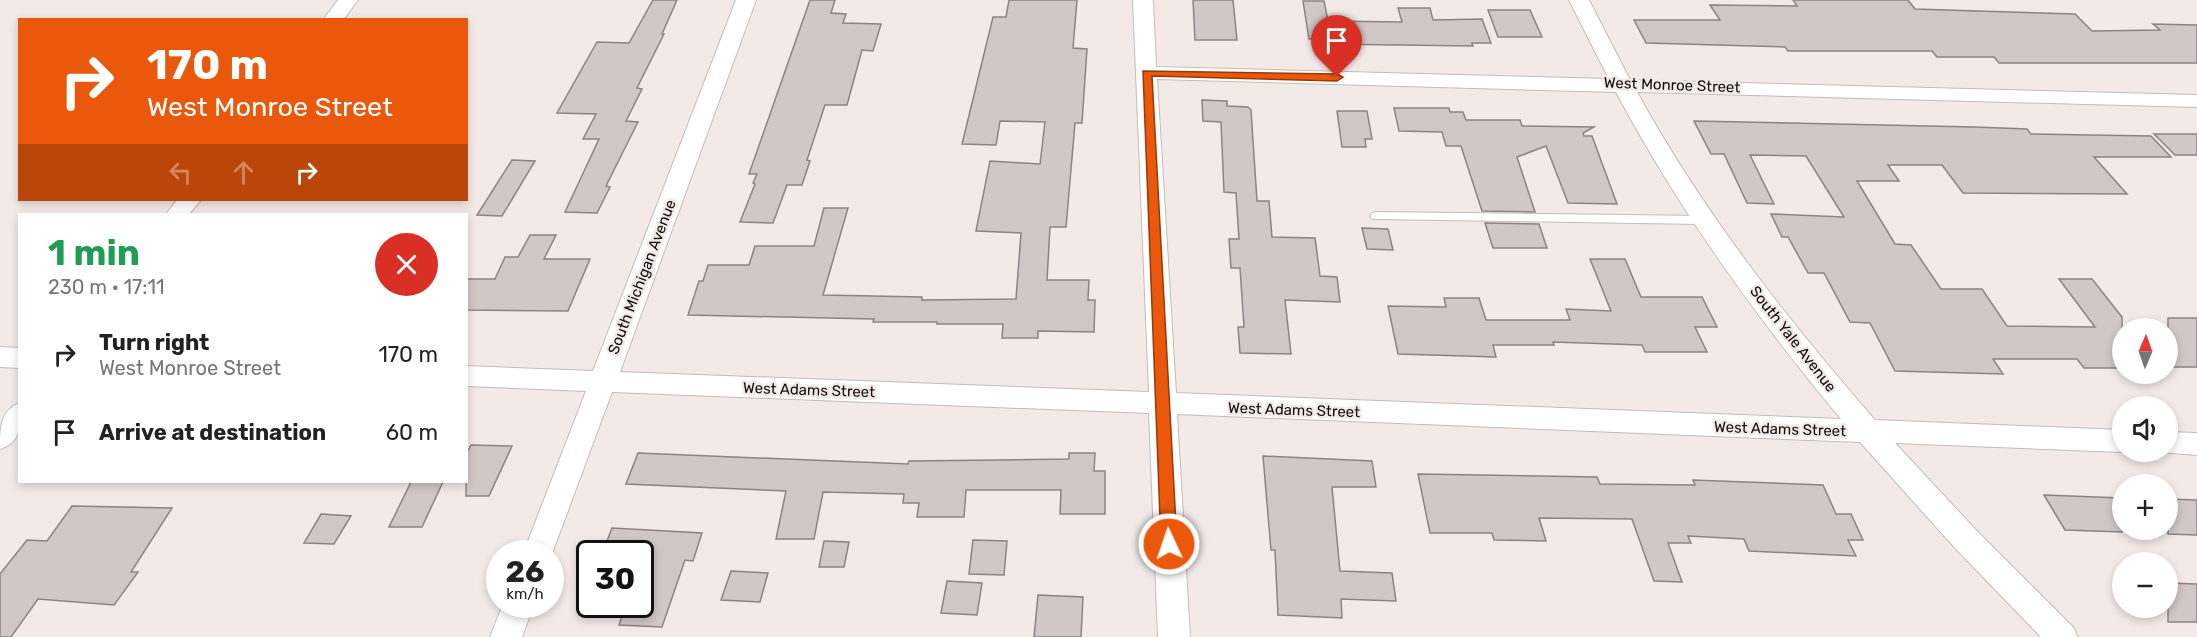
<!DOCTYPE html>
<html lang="en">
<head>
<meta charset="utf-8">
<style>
	:root { --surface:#fff; --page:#f6f6f6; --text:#222; --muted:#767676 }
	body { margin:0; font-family:Rubik,sans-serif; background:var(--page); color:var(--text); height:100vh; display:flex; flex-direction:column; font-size:22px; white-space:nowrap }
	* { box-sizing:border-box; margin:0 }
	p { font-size:20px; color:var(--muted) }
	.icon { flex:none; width:33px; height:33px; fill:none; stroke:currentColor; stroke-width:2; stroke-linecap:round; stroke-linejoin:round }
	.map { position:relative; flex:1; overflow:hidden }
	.sheet { position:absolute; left:18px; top:213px; width:450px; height:270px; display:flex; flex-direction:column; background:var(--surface); border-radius:0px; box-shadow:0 3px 9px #0003 }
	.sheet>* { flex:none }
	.top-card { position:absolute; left:18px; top:18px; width:450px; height:183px; border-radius:0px; box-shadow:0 3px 9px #0003; background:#ea580c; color:#fff; overflow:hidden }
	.needle { width:39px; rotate:2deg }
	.controls { position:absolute; left:2112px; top:318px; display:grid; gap:12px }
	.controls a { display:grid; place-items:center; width:66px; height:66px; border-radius:50%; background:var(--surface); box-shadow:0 3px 9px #0003; font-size:30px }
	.speed { position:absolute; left:486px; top:540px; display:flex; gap:12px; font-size:30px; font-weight:700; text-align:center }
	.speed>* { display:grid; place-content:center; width:78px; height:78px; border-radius:50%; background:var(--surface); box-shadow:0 3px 9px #0003; line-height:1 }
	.speed small { font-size:15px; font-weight:400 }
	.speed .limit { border:3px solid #111; border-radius:9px; background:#fff; color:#111 }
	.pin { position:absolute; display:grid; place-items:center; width:51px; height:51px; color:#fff; margin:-62px -26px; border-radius:50% 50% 50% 0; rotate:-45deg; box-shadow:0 0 6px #0007 }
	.pin .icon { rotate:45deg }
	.me { position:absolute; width:66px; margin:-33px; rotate:357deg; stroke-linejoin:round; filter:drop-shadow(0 0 4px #0008) }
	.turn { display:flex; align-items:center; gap:21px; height:126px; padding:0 30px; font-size:27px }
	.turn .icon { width:78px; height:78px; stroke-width:2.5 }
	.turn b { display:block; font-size:42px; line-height:51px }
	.lanes { display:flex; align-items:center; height:57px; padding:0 30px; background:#0003; justify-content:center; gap:30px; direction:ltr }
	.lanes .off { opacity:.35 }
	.round { display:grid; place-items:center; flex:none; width:63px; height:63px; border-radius:32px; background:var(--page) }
	.summary { display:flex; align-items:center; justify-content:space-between; height:102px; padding:0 30px }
	h1 { font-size:36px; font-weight:700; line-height:45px; color:#1e9e55 }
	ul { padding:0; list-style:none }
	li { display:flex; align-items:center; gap:18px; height:78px; padding:0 30px }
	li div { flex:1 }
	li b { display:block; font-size:22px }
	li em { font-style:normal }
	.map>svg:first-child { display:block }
</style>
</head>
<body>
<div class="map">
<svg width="2197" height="637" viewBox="0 0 2197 637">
	<rect width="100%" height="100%" fill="#f3eae8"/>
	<g fill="#d0c7c6" stroke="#8c8482" stroke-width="1.5">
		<path d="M653 0H677L662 34H664L637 88 642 89 626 121 638 122 606 186 610 187 597 213 565 212 599 139H583L596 114 557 113 597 42 629 43Z"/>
		<path d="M810 0H835L831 13 846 14 843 23 881 24 873 51 862 50 847 105H825L807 160 810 161 802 185H787L773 223 740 222 755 184 753 183 757 174H749Z"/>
		<path d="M1009 0H1077L1073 48 1087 49 1082 123H1075L1066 227H1050L1047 280H1089L1088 300H1095L1094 332 1038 331V338H1002L1003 324H937V322H873L874 319 688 315 699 281H703L708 265H749L755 246H814L824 208H848L823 295 922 297V300L1016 299 1021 233 976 231 990 161 1040 164 1045 122 1000 121 996 145 962 144 993 17H1006Z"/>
		<path d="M1193 0H1233L1237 40H1195Z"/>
		<path d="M1793 0H1908L1915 9 2075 14 2092 31 2160 30 2153 24 2197 25V63H1999L1994 57H1937L1932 51H1788L1785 47 1646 43 1634 20H1720L1710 5 1797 6Z"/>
		<path d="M1303 1H1324L1328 21 1402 22 1398 8H1430L1433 20 1482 19 1491 43H1472L1473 46 1324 44 1323 39H1309Z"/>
		<path d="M1488 10H1530L1542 37H1498Z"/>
		<path d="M1202 100 1227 101V106L1248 107 1251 110 1257 201H1269L1272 237 1315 238 1320 276 1337 277 1340 302 1285 300 1291 354 1240 353 1238 327H1244L1240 268H1231L1229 239H1239L1236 193 1224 192 1221 122 1203 121Z"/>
		<path d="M1394 108H1449L1450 112H1463L1466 120H1520L1522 126 1594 127 1583 133 1584 136H1592L1617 204 1568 203 1546 146 1517 157 1535 212 1482 211 1461 146H1446L1442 132 1399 131Z"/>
		<path d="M1337 111H1367L1372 139H1365L1366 147H1342Z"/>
		<path d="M1694 121 1974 127 2027 129 2031 134 2151 136 2171 157H2094L2127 194 1963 193 1942 165H1888L1899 181H1857L1895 244 1911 245 1941 289H1982L2007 326 2095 327 2059 279H2092L2122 317V368H2084L2077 359H1993L2003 374 1895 371 1870 323 1850 322 1824 273H1808L1788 237H1782L1771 214 1844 217 1806 156 1750 155 1774 204 1747 203 1724 154H1711Z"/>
		<path d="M2154 134H2197V155H2175Z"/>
		<path d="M512 160 535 161 502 216 477 215Z"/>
		<path d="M1485 223 1539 224 1547 248H1493Z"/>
		<path d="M1362 228 1388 229 1393 250 1367 249Z"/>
		<path d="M530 235H556L544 259H590L568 311 466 310V279H495L505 257H518Z"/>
		<path d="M1590 259H1625L1641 297H1702L1717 327H1695L1707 352H1645L1642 345 1553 342 1554 345H1493L1496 357 1398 354 1388 306 1446 307 1444 298H1479L1486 320H1570L1566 309 1611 311Z"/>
		<rect x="2168" y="318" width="29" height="49"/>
		<path d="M471 445 512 446 489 496H466V454Z"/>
		<path d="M638 453 908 464 909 461 1069 459V453H1095L1094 471H1105V514H1060L1061 490H966L964 517H917L919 503H903L904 494 823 492 814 539H776L786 491 626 484Z"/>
		<path d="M1263 456 1372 461 1376 487H1332L1340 571 1392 573 1396 601 1341 599 1342 618 1278 615 1275 550H1271Z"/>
		<path d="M1418 474 1597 477 1600 484 1695 485 1693 480 1823 485 1836 514H1851L1863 540H1848L1856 556 1749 551 1744 539 1688 536 1691 543H1668L1682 582 1654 581 1632 519 1539 518 1546 541 1494 540 1492 533H1430Z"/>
		<path d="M411 482H443L422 527H389Z"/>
		<path d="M2044 495 2122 498V532L2065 530Z"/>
		<path d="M2168 499 2197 500V535L2168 534Z"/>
		<path d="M72 506 172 508 131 572H138L114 605 38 599 11 637H0V574L27 540 47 541Z"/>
		<path d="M321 514 351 516 334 544 304 543Z"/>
		<path d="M612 528 702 533 693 561 685 560 662 627 619 625 626 604H640V554H602Z"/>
		<path d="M973 540 1007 541 1004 575 969 574Z"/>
		<path d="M824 541 849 542 844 567H819Z"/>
		<path d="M731 571 768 573 760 602 721 600Z"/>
		<path d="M947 581 982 583 977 615 941 613Z"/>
		<path d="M2168 583 2197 584V622H2168Z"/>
		<path d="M1038 595 1083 597 1081 637H1034Z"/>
	</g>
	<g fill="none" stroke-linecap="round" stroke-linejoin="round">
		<defs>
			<path id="lane" d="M1376 212 1703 216 1709 220 1703 224 1372 219 1370 216 1372 213Z"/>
			<g id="street">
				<path d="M338 0H358L343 20H323Z"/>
				<path d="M736 0H756L620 372 1149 392 1133 0H1153L1156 67 1609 79 1569 0H1589L1630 80 2197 95V107L1637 92C1703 212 1786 318 1875 420L2122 430V452L1895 443 1976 530 2073 627 2078 637H2041L1955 548 1860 442 1177 414 1190 637H1158L1149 413 612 392 550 559V554H523L586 391 466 386V366L593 371ZM1157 79 1616 92C1678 209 1756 317 1841 419L1176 393Z"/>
				<path d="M177 200H201L189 214H166Z"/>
				<path d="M0 347 20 348V368L0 367Z"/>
				<path d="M20 403C20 423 23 442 0 449 0 429 0 410 20 403Z"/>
				<path d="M2168 432 2197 433V455L2160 452H2168Z"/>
				<path d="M503 604H534L522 637H490Z"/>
			</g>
		</defs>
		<use href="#lane" stroke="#c4bbba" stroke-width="2"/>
		<use href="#street" stroke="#c4bbba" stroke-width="2"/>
		<use href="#lane" fill="#fff" fill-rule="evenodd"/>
		<use href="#street" fill="#fff" fill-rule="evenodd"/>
	</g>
	<path fill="#ea580c" stroke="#983908" stroke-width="1.5" d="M1143 71 1337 74 1343 77 1337 81 1152 76 1177 544 1175 549H1164L1161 544Z"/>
	<g text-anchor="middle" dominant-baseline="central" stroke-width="5" stroke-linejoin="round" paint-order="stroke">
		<g font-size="15" fill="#100d0c" stroke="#f3eae8">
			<text transform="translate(1672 85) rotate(2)">West Monroe Street</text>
			<text transform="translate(642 277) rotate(-69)">South Michigan Avenue</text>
			<text transform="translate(1793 339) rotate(52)">South Yale Avenue</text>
			<text transform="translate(809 390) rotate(2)">West Adams Street</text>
			<text transform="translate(1294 410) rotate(2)">West Adams Street</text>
			<text transform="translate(1780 429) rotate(2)">West Adams Street</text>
		</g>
	</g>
</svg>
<div class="controls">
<a><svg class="needle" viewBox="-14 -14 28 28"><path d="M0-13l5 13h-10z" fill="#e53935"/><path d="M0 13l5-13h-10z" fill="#767676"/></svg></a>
<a><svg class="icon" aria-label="sound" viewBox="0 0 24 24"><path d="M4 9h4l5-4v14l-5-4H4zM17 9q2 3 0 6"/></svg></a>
<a>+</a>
<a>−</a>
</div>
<div class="speed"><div>26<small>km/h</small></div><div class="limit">30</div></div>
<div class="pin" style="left:1337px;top:77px;background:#d93025"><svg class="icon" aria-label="arrive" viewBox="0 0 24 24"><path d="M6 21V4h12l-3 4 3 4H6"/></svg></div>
<svg class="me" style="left:1169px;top:544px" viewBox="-20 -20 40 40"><circle r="17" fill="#ea580c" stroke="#fff" stroke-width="3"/><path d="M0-11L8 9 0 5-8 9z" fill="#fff"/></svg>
<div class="top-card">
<div class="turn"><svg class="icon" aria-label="right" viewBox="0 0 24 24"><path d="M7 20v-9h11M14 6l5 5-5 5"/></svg><div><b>170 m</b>West Monroe Street</div></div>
<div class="lanes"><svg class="icon off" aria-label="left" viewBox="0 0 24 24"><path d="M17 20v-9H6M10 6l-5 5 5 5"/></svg><svg class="icon off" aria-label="ahead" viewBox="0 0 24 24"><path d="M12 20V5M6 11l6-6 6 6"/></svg><svg class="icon" aria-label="right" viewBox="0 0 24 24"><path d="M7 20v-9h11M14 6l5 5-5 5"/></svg></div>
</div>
<section class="sheet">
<div class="summary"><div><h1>1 min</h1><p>230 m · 17:11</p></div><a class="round" style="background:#d93025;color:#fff"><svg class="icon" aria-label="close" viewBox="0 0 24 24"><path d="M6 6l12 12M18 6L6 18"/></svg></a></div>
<ul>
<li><svg class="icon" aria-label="right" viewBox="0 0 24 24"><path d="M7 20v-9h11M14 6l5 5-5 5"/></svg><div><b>Turn right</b><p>West Monroe Street</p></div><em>170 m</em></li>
<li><svg class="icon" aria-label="arrive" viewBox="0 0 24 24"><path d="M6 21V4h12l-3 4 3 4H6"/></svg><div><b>Arrive at destination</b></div><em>60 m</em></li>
</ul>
</section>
</div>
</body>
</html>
